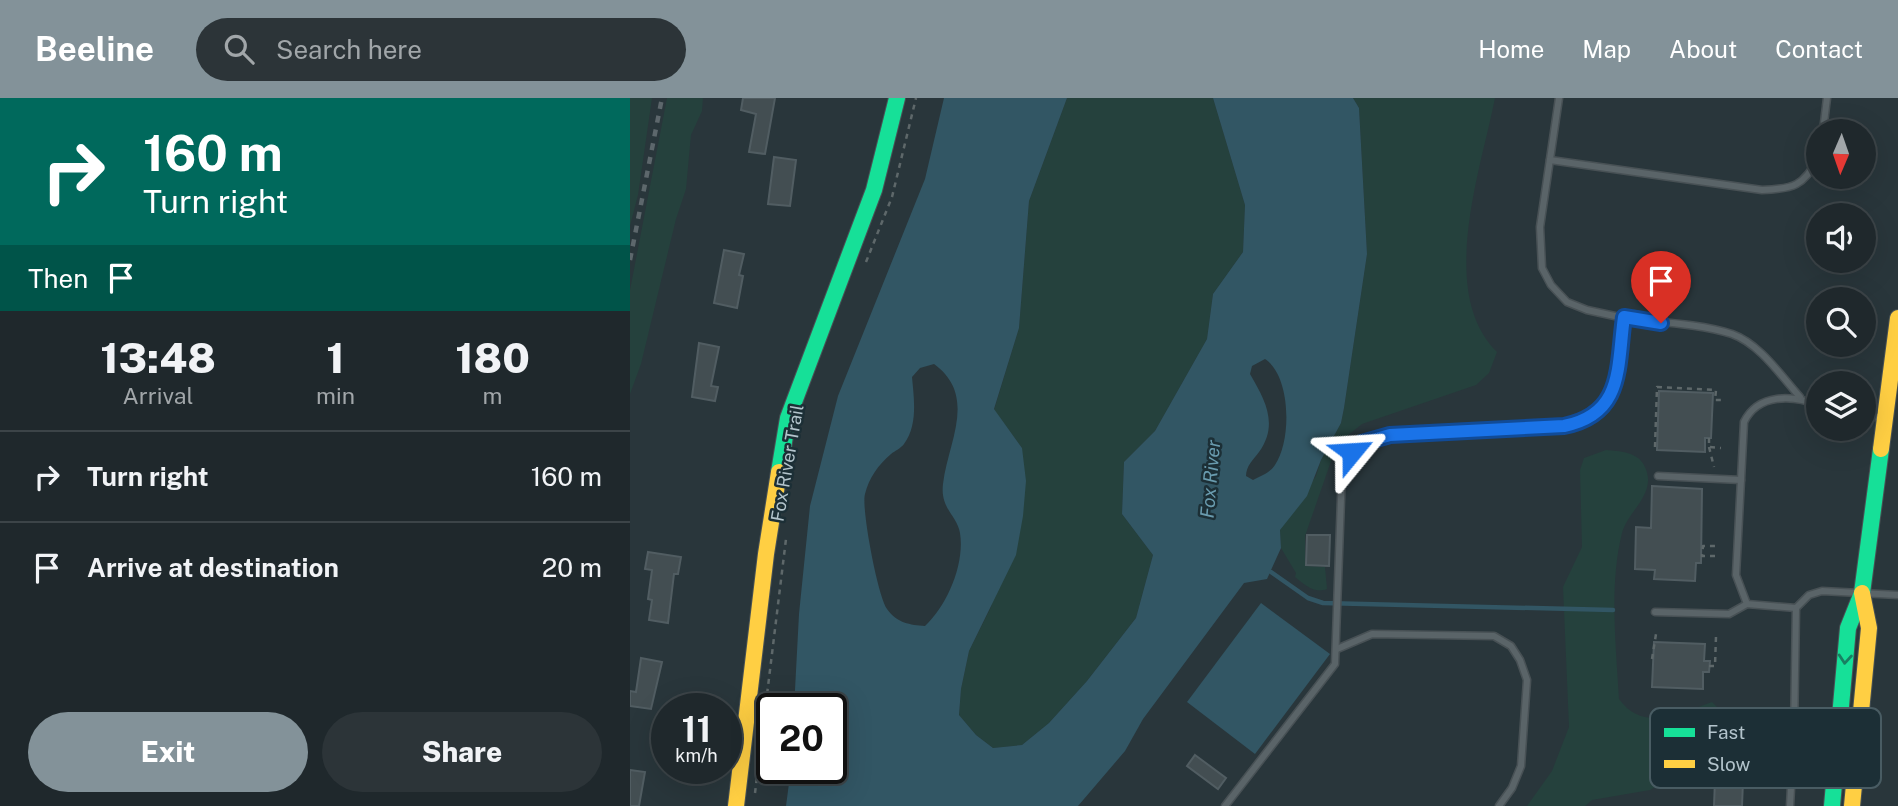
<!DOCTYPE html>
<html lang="en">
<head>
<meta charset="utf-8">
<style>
	:root { --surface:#1f282c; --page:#2c3438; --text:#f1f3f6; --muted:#a1a6a9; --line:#3c4448; --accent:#839299 }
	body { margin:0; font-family:"Public Sans",sans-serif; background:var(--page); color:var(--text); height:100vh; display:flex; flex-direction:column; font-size:26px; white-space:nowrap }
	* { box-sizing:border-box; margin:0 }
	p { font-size:23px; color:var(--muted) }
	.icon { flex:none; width:38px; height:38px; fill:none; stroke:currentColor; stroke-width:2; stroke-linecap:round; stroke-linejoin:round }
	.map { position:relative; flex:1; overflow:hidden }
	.details { display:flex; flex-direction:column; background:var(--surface); width:630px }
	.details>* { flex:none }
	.top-card { background:#00695c; color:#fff; overflow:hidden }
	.needle { width:46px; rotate:182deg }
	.tools { position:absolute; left:1176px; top:21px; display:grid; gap:14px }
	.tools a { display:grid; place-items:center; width:70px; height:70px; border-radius:50%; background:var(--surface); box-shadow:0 7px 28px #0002,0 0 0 2px var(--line); font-size:35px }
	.speed { position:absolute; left:21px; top:595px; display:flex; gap:14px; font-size:35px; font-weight:700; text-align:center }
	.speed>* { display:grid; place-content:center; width:91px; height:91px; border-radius:50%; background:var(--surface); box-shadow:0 7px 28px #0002,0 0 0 2px var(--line); line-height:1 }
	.speed small { font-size:18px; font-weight:400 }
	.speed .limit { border:4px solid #111; border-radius:10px; background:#fff; color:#111 }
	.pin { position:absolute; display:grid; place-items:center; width:60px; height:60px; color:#fff; margin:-72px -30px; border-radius:50% 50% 50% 0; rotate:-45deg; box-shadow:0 0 7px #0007 }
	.pin .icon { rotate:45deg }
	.me { position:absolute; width:77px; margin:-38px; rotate:63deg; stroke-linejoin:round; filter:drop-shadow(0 0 5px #0008) }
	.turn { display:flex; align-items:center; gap:24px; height:147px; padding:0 28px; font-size:32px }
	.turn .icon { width:91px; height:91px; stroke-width:2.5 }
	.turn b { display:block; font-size:49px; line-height:60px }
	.then { display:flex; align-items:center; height:66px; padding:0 28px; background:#0003; gap:14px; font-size:26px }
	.eta { display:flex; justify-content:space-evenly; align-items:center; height:119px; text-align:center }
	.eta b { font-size:42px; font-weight:800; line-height:49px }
	.button { display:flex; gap:14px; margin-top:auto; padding:14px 28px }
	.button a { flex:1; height:80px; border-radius:42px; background:var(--accent); color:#fff; font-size:28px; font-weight:800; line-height:80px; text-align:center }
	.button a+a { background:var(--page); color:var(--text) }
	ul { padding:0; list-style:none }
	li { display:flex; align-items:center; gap:21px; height:91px; padding:0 28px; border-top:2px solid var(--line) }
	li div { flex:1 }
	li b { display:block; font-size:26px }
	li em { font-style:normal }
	header { display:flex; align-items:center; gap:42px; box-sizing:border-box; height:98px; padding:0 35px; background:var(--accent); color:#fff }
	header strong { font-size:33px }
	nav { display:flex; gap:38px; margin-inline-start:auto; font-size:24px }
	.search { width:490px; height:63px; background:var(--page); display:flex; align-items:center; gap:18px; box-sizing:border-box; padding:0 24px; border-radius:38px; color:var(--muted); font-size:26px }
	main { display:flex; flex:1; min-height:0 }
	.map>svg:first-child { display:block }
</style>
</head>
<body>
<header>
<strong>Beeline</strong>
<div class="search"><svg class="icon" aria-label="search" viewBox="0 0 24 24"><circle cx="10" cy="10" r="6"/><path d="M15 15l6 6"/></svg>Search here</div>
<nav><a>Home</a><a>Map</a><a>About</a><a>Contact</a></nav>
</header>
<main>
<section class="details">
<div class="top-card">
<div class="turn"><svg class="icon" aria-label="right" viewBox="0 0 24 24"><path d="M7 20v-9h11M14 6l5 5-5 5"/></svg><div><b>160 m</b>Turn right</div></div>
<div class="then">Then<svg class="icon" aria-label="arrive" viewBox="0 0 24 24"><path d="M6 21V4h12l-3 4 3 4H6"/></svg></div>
</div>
<div class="eta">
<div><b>13:48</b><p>Arrival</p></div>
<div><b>1</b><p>min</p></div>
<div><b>180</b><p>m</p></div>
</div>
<ul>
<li><svg class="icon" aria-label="right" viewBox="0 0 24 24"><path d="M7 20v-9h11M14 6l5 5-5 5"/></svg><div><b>Turn right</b></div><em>160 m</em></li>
<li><svg class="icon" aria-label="arrive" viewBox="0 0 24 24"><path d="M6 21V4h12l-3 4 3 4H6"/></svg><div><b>Arrive at destination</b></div><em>20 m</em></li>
</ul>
<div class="button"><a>Exit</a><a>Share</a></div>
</section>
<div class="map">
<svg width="1268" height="708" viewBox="0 0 1268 708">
	<rect width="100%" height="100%" fill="#29363b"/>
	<g fill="#25413d">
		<path d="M0 0H22L8 97 0 128Z"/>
		<path d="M37 0H73L72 13 61 37 56 91 46 121 11 266 0 296V192Z"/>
		<path d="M437 0H583L615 107 613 154 583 196 577 241 525 333 494 364 492 416 523 457 506 520 457 583 419 625 392 647 363 650 346 637 329 617 331 591 339 553 361 509 392 350 364 312 389 230 399 103Z"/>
		<path d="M723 0H865C851 72 807 195 867 254L859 275 846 287 732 326 707 346 675 438V468L695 469 697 491C684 496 675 487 665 479L666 475 651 450 650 432 686 378 691 362 711 325 714 310 737 156 729 10Z"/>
		<path d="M976 352C989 353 1007 354 1014 367 1029 395 998 412 992 435 979 487 986 548 989 601 1013 635 1051 615 1082 604L1089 611V628L1080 641 1036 683 1020 692 962 702 955 708H897L922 673 939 629 933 489 952 449 950 372 954 360Z"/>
	</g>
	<g fill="#325664" fill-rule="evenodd">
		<path d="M314 0H437L399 103 389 230 364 311 392 350 396 383 393 418 386 457 339 553 331 591 329 617 346 637 363 650 392 647 419 625 457 583 506 520 523 457 492 416 494 364 525 333 577 241 583 196 613 154 615 107 583 0H723L729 10 737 156 714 310 711 325 691 362 677 398 650 432 651 450 637 481 614 485 513 621 495 653 448 708H156L161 670H201V611H164L169 516 180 408 208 298 295 81ZM635 261C661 278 662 342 645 367 640 375 631 378 623 382L616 378C616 368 623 362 629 354 649 326 635 302 620 276L622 268ZM304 266C348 298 318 344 313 386 310 411 327 417 330 435 335 466 317 508 295 528 280 527 267 525 257 511 248 499 231 410 235 396 239 380 248 367 261 356 265 353 271 350 274 346 288 327 284 301 282 279L290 270Z"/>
		<path d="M631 505 700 556 625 656 557 604Z"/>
	</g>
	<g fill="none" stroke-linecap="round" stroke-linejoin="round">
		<path stroke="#325664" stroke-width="4.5" d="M641 474 678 500 693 505 983 512"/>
	</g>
	<g fill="#434e52" stroke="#515d62" stroke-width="2">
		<path d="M113 0H145L135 56 119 54 126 16 111 12Z"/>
		<path d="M144 59 166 62 160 108 138 106Z"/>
		<path d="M94 152 114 156 109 177 113 178 107 210 84 205Z"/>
		<path d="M69 245 89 249 81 288 88 289 85 303 62 299Z"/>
		<path d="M1029 293 1083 295 1081 340H1075V354L1027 352Z"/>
		<path d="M1022 388 1072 391 1071 465H1066L1065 483 1024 481 1025 472 1005 471 1006 429 1021 430Z"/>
		<path d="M677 437H700L699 468 676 467Z"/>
		<path d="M18 454 51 459 48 476H44L38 525 19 522 22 502 18 501 22 472 15 471Z"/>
		<path d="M1024 544 1075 546 1074 563H1080L1079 574H1073V591L1022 589Z"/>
		<path d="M11 560 32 564 21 611 0 608V593L6 594Z"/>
		<path d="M565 657 596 680 588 691 557 668Z"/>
		<path d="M0 672 15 674 9 708H0Z"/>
		<path d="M1085 682 1113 683 1112 708H1084Z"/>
	</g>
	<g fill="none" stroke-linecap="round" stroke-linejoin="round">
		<defs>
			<g id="lane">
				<path d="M929 0 910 129 912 170 921 187 937 204 957 212 994 220"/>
				<path d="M1193 33 1197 0"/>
				<path d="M920 62 1132 92C1163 91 1174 88 1188 60"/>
				<path d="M1234 317 1253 320"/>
				<path d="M1028 378 1111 382"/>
				<path d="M1166 510 1117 506 1106 477 1114 324C1128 295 1163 297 1188 307"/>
				<path d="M1025 514 1099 516 1117 506"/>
				<path d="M707 551 742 536 864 538 881 548 890 562 897 582 891 668 882 690 869 708"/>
				<path d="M1089 676 1163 678"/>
				<path d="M595 708 705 566 712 373 722 354 745 340 934 328C995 316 987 270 994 220 1028 224 1071 226 1102 236 1130 246 1151 278 1170 299"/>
				<path d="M1160 708 1164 635 1166 510 1179 497 1192 493 1268 497"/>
			</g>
			<g id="fast">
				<path d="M149 374 158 320 244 92 267 0"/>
				<path d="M1202 708 1218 530 1232 495 1251 351"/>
			</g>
			<g id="slow">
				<path d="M1251 351 1268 220"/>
				<path d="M106 708 136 456 149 374"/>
				<path d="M1222 708 1239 530 1232 495"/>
			</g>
		</defs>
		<use href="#lane" stroke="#485155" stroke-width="9"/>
		<use href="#fast" stroke="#485155" stroke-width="18"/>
		<use href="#slow" stroke="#485155" stroke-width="18"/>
		<g stroke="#5e686a" stroke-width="2.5" stroke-dasharray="5 5" stroke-linecap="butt">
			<path d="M236 164 262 99 286 0"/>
			<path d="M1079 340V349L1091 350"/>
			<path d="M1025 349 1027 289 1086 292 1085 302H1091"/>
			<path d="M1079 349 1084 369"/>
			<path d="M1085 458H1072L1073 448H1085"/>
			<path d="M1022 561 1026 536"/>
			<path d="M1079 568H1085L1086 538"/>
			<path d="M125 695 156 441"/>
		</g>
		<use href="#lane" stroke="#5a6468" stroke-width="6"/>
		<use href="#fast" stroke="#16e098" stroke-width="16"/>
		<use href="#slow" stroke="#ffcf43" stroke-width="16"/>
		<path stroke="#5d676c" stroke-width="4.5" stroke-dasharray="7 7" stroke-linecap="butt" d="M0 162 32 0"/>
	</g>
	<defs><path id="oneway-chevron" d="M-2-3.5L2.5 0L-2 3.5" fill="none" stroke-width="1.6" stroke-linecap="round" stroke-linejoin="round" transform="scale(1.75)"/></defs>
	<use stroke="#197f62" href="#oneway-chevron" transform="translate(1215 561) rotate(95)"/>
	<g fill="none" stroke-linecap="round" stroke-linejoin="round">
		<defs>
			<path id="route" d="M722 354 732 345 760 337 934 328C994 316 987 269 994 219L1031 225"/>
		</defs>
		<use href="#route" stroke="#114b97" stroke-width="18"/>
		<use href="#route" stroke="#1a73e8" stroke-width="12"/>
	</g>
	<g text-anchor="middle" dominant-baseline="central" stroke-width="5" stroke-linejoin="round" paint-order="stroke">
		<g font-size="18" fill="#b3c4cc" stroke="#1c2f36">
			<text transform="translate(157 365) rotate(-80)">Fox River Trail</text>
		</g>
		<g font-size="19" font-style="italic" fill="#699bae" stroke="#1c2f36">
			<text transform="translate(580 381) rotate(-85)">Fox River</text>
		</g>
	</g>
	<rect x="1020" y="610" width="231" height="80" rx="10" fill="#1c2f36" stroke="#495c63" stroke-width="2"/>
	<rect x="1034" y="630" width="31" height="9" fill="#16e098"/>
	<rect x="1034" y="662" width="31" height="8" fill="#ffcf43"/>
	<g font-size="19" fill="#b3c4cc">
		<text x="1077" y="641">Fast</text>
		<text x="1077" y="673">Slow</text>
	</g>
</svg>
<div class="tools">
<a><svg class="needle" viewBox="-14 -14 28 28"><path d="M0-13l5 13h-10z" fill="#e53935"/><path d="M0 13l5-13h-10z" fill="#a1a6a9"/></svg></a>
<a><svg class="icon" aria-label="sound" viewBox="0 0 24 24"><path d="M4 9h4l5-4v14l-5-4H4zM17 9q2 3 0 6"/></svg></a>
<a><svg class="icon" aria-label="search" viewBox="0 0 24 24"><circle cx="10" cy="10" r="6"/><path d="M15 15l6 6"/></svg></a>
<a><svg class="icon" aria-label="layers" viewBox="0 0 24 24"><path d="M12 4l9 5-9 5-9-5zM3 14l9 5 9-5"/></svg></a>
</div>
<div class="speed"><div>11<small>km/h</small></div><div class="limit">20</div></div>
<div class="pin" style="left:1031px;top:225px;background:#d93025"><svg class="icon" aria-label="arrive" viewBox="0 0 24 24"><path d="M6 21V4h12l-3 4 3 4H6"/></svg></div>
<svg class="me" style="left:722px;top:354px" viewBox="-20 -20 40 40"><path d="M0-17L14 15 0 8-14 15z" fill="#1a73e8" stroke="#fff" stroke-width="4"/></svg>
</div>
</main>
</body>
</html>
